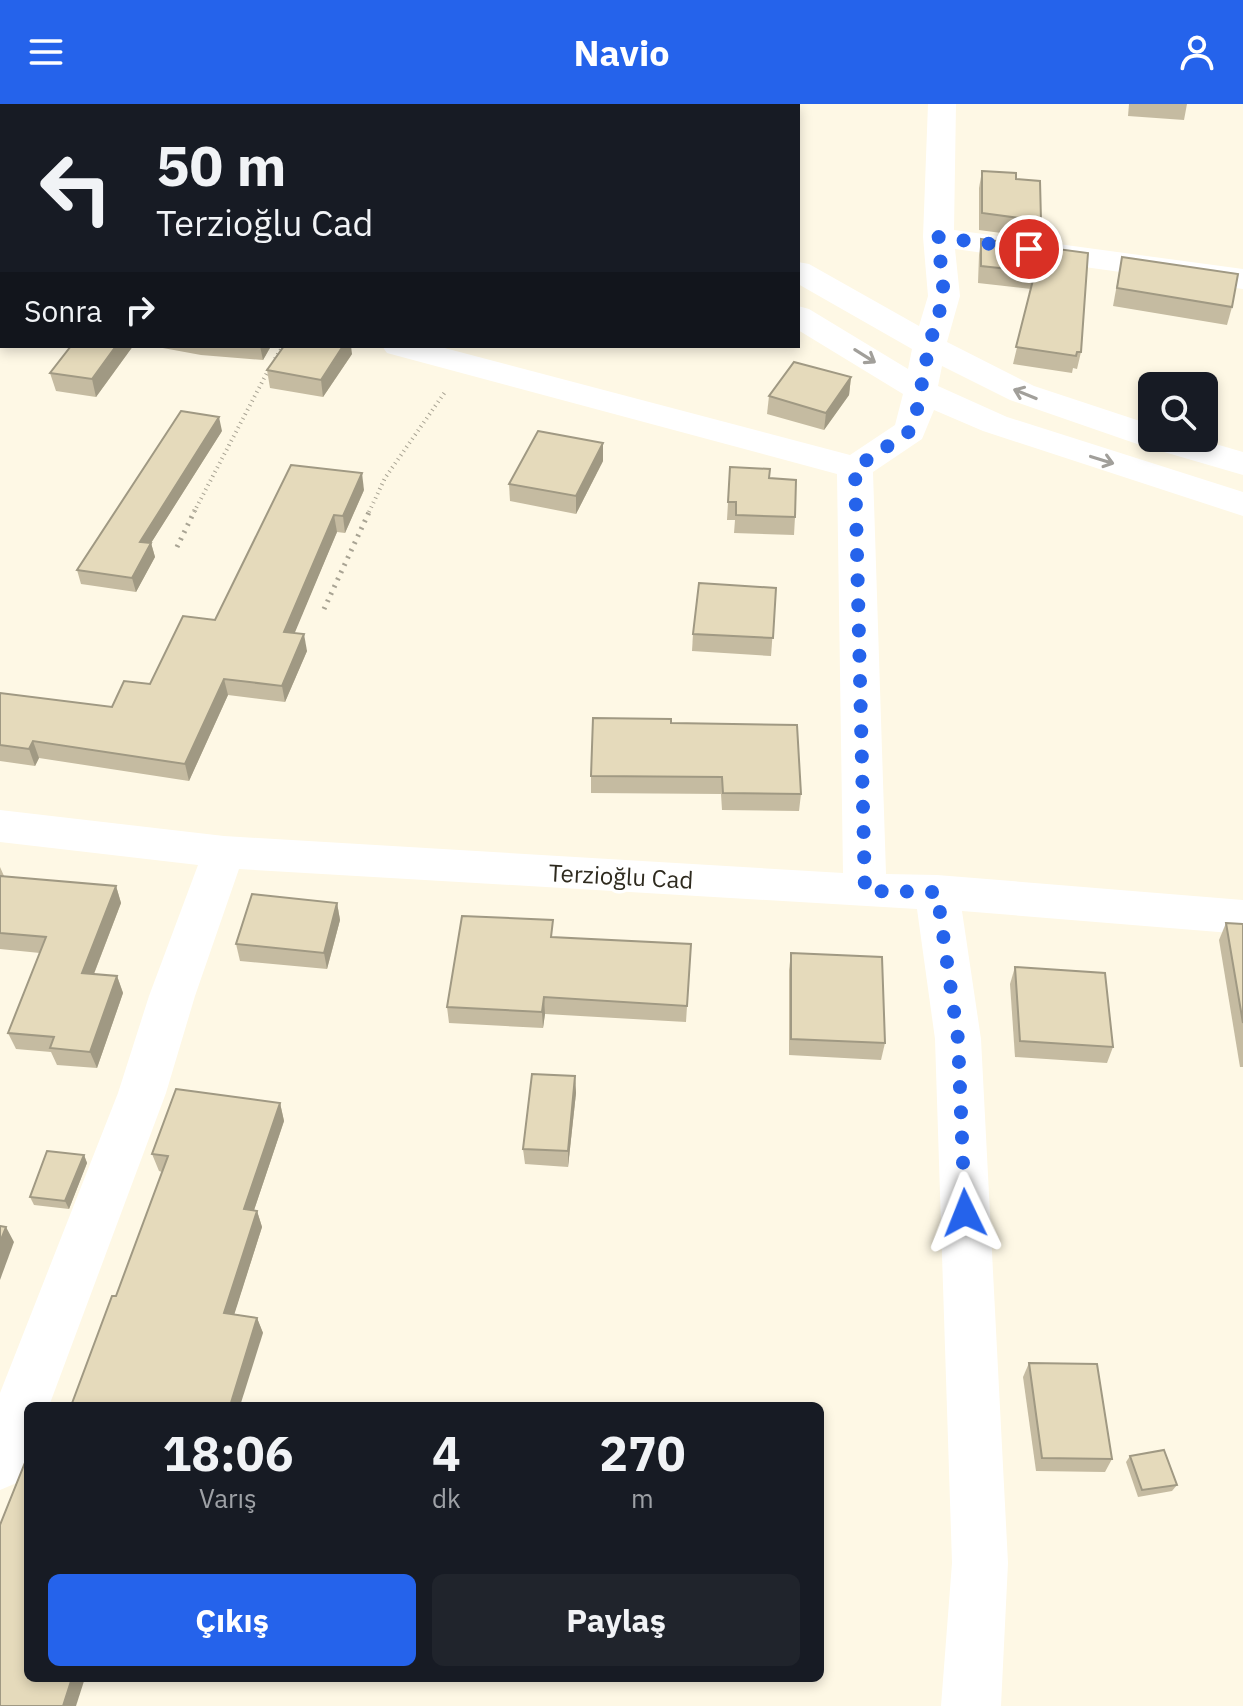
<!DOCTYPE html>
<html lang="tr">
<head>
<meta charset="utf-8">
<style>
	:root { --surface:#171b24; --page:#20242c; --text:#f1f3f6; --muted:#9ea1a6; --accent:#2563eb }
	body { margin:0; font-family:"IBM Plex Sans",sans-serif; background:var(--page); color:var(--text); height:100vh; display:flex; flex-direction:column; font-size:30px; white-space:nowrap }
	* { box-sizing:border-box; margin:0 }
	p { font-size:26px; color:var(--muted) }
	.icon { flex:none; width:44px; height:44px; fill:none; stroke:currentColor; stroke-width:2; stroke-linecap:round; stroke-linejoin:round }
	.map { position:relative; flex:1; overflow:hidden }
	.panel { position:absolute; left:24px; top:1298px; width:800px; height:280px; display:flex; flex-direction:column; background:var(--surface); border-radius:12px; box-shadow:0 4px 12px #0003 }
	.panel>* { flex:none }
	.hud { position:absolute; left:0px; top:0px; width:800px; height:244px; box-shadow:0 4px 12px #0003; background:#171b24; color:var(--text); overflow:hidden }
	.buttons { position:absolute; left:1138px; top:268px; display:grid; gap:16px }
	.buttons a { display:grid; place-items:center; width:80px; height:80px; border-radius:12px; background:var(--surface); box-shadow:0 4px 12px #0003; font-size:40px }
	.pin { position:absolute; display:grid; place-items:center; width:68px; height:68px; color:#fff; margin:-34px; border:4px solid #fff; border-radius:50%; box-shadow:0 2px 8px #0007 }
	.me { position:absolute; width:88px; margin:-44px; rotate:358deg; stroke-linejoin:round; filter:drop-shadow(0 0 6px #0008) }
	.turn { display:flex; align-items:center; gap:28px; height:168px; padding:0 24px; font-size:36px }
	.turn .icon { width:104px; height:104px; stroke-width:2.5 }
	.turn b { display:block; font-size:56px; line-height:68px }
	.then { display:flex; align-items:center; height:76px; padding:0 24px; background:#0003; gap:16px; font-size:30px }
	.eta { display:flex; justify-content:space-evenly; align-items:center; height:136px; text-align:center }
	.eta b { font-size:48px; font-weight:700; line-height:56px }
	.primary-button { display:flex; gap:16px; margin-top:auto; padding:16px 24px }
	.primary-button a { flex:1; height:92px; border-radius:12px; background:var(--accent); color:#fff; font-size:32px; font-weight:700; line-height:92px; text-align:center }
	.primary-button a+a { background:var(--page); color:var(--text) }
	header { display:flex; justify-content:space-between; align-items:center; height:104px; padding:0 24px; background:var(--accent); color:#fff; font-size:36px; font-weight:700 }
	.map>svg:first-child { display:block }
</style>
</head>
<body>
<header><svg class="icon" aria-label="menu" viewBox="0 0 24 24"><path d="M4 6h16M4 12h16M4 18h16"/></svg>Navio<svg class="icon" aria-label="person" viewBox="0 0 24 24"><circle cx="12" cy="8" r="4"/><path d="M4 21q1-7 8-7t8 7"/></svg></header>
<div class="map">
<svg width="1243" height="1602" viewBox="0 0 1243 1602">
	<rect width="100%" height="100%" fill="#fef8e5"/>
	<g fill="none" stroke-linecap="round" stroke-linejoin="round">
		<g stroke="#a8a393" stroke-width="4" stroke-dasharray="1 4" stroke-linecap="butt">
			<path d="M275 255 283 242"/>
			<path d="M194 408 270 263"/>
			<path d="M369 408 385 374 445 288"/>
		</g>
		<g stroke="#a8a393" stroke-width="5" stroke-dasharray="2 6" stroke-linecap="butt">
			<path d="M177 443 195 406"/>
			<path d="M324 505 370 406"/>
		</g>
		<g fill="#fff" fill-rule="evenodd">
			<path d="M427 0H458L459 2H428Z"/>
			<path d="M492 0H523L524 2H493Z"/>
			<path d="M928 0H956L954 126 1243 165V185L955 145 960 192 947 238 1034 282 1152 321V334H1195L1243 348V371L1140 341 1010 296 942 262 938 282 1007 313 1243 388V412L983 327 934 306 922 335 873 368 886 770 937 771 1243 796V830L962 807 981 935 1008 1459 1001 1602H941L952 1459 935 935 917 805 239 765 195 892 166 989 49 1302H28V1358L19 1378 0 1386V1289L118 989 149 892 198 761 0 738V706L224 732 843 769 837 370 387 249 382 242H437L850 351 895 321 903 290 798 226V202L809 205 908 265 912 245 798 180V158L809 160 919 222 928 192 923 133Z"/>
			<rect x="0" y="119" width="2" height="19"/>
		</g>
	</g>
	<g fill="#c5bba1">
		<path d="M1129 0H1187L1184 16 1128 12Z"/>
		<path d="M982 67 1016 75 1041 117 1038 134 979 126V84Z"/>
		<path d="M981 135 1088 149 1081 248 1077 265 1073 264 1072 269 1013 260 1031 185 978 179 979 151Z"/>
		<path d="M1122 153 1232 203 1227 221 1113 202Z"/>
		<path d="M71 242H133L96 293 56 287 50 269Z"/>
		<path d="M152 242H271L263 256 201 251Z"/>
		<path d="M352 250 323 293 270 284 267 266Z"/>
		<path d="M851 273 849 291 824 326 767 310 769 292Z"/>
		<path d="M222 327 151 439 155 453 136 488 81 480 77 466Z"/>
		<path d="M603 357 576 410 510 397 509 380Z"/>
		<path d="M730 363 769 374 795 413 794 431 734 429 735 416H727Z"/>
		<path d="M364 386 345 429 337 428 294 529 307 547 285 598 228 591 189 677 39 654 35 662 0 657V589L112 603 150 580 215 516Z"/>
		<path d="M776 484 771 552 692 547 693 530Z"/>
		<path d="M671 619 801 690 799 707 722 706 721 690 591 689V672Z"/>
		<path d="M0 763 4 772 116 782 121 799 94 870 117 872 123 889 97 964 57 961 51 948 16 945 8 929 40 849 0 845Z"/>
		<path d="M337 799 340 816 327 865 240 857 236 840Z"/>
		<path d="M1226 819 1243 820V963H1240L1219 836Z"/>
		<path d="M554 833 691 840 686 918 545 910 543 924 449 919 447 903Z"/>
		<path d="M791 849 885 939 881 956 789 951V866Z"/>
		<path d="M1015 863 1113 943 1107 959 1015 953 1010 880Z"/>
		<path d="M575 972 576 989 568 1063 525 1060 523 1045Z"/>
		<path d="M280 999 284 1017 254 1106 257 1107 262 1123 234 1210 257 1214 263 1229 116 1192 162 1068 159 1067 152 1050Z"/>
		<path d="M84 1051 87 1059 69 1105 34 1101 30 1093Z"/>
		<path d="M1029 1259 1112 1355 1105 1368 1036 1367 1023 1273Z"/>
		<path d="M1130 1352 1177 1381 1172 1387 1138 1393 1126 1358Z"/>
	</g>
	<g fill="#a09983">
		<path d="M2 22V43L0 45V23Z"/>
		<path d="M116 242H133L96 293 92 275Z"/>
		<path d="M260 242H271L263 256Z"/>
		<path d="M343 242H351L352 250 323 293 321 276Z"/>
		<path d="M851 273 849 291 824 326 826 309Z"/>
		<path d="M219 313 222 327 151 439 155 453 136 488 132 474 140 438Z"/>
		<path d="M603 339V357L576 410V392Z"/>
		<path d="M362 369 364 386 345 429 343 412Z"/>
		<path d="M334 411 337 428 288 545 284 528Z"/>
		<path d="M304 530 307 547 285 598 282 582Z"/>
		<path d="M224 575 228 591 189 677 185 660Z"/>
		<path d="M33 637 39 654 35 662 29 645Z"/>
		<path d="M116 782 121 799 88 885 82 869Z"/>
		<path d="M337 799 340 816 327 865 324 849Z"/>
		<path d="M117 872 123 889 97 964 90 948Z"/>
		<path d="M544 893 545 910 543 924 542 908Z"/>
		<path d="M575 972 576 989 568 1063V1047Z"/>
		<path d="M280 999 284 1017 249 1121 244 1105Z"/>
		<path d="M84 1051 87 1059 69 1105 65 1097Z"/>
		<path d="M257 1107 262 1123 230 1224 224 1209Z"/>
		<path d="M6 1123 14 1138 0 1176V1138Z"/>
		<path d="M257 1214 263 1229 240 1302H230Z"/>
		<path d="M72 1574H85L76 1602H63Z"/>
	</g>
	<g fill="#e5dabb" stroke="#a09983" stroke-width="2">
		<path d="M0 0H17L25 1 2 2V22L0 23Z"/>
		<path d="M982 67 1016 69V75L1040 77 1041 117 982 109Z"/>
		<path d="M981 135 1088 149 1081 248H1077L1076 252 1016 243 1035 168 981 162Z"/>
		<path d="M0 139 2 140V187H0Z"/>
		<path d="M1122 153 1238 170 1232 203 1117 184Z"/>
		<path d="M71 242H116L92 275 50 269Z"/>
		<path d="M284 242H343L321 276 267 266Z"/>
		<path d="M794 258 851 273 826 309 769 292Z"/>
		<path d="M181 307 219 313 140 438 151 439 132 474 77 466Z"/>
		<path d="M538 327 603 339 576 392 509 380Z"/>
		<path d="M291 361 362 369 343 412 334 411 284 528 304 530 282 582 224 575 185 660 33 637 29 645 0 641V589L112 603 124 577 150 580 183 512 215 516Z"/>
		<path d="M730 363 770 365 769 374 796 376 795 413 736 411V398H728Z"/>
		<path d="M699 479 776 484 773 534 693 530Z"/>
		<path d="M593 614 671 615V619L797 621 801 690 723 689 722 673 591 672Z"/>
		<path d="M0 772 116 782 82 869 117 872 90 948 50 944 54 933 8 929 46 833 0 829Z"/>
		<path d="M252 790 337 799 324 849 236 840Z"/>
		<path d="M462 812 553 816 551 833 691 840 687 902 544 893 542 908 447 903Z"/>
		<path d="M1226 819 1243 820V919Z"/>
		<path d="M791 849 882 853 885 939 791 935Z"/>
		<path d="M1015 863 1105 869 1113 943 1020 937Z"/>
		<path d="M532 970 575 972 568 1047 523 1045Z"/>
		<path d="M176 985 280 999 244 1105 257 1107 224 1209 257 1214 230 1302H71L112 1192H116L168 1052 152 1050Z"/>
		<path d="M47 1047 84 1051 65 1097 30 1093Z"/>
		<path d="M0 1122 6 1123 0 1138Z"/>
		<path d="M1029 1259 1097 1260 1112 1355 1042 1354Z"/>
		<path d="M1164 1346 1177 1381 1142 1386 1130 1352Z"/>
		<path d="M28 1351V1574H72L63 1602H0V1421Z"/>
	</g>
	<defs><path id="oneway-shaft" d="M-6 0H5M1.5-3L5.5 0L1.5 3" fill="none" stroke-width="1.6" stroke-linecap="round" stroke-linejoin="round" transform="scale(2)"/></defs>
	<g stroke="#a19f9a">
		<use href="#oneway-shaft" transform="translate(865 252) rotate(32)"/>
		<use href="#oneway-shaft" transform="translate(1025 290) rotate(-158)"/>
		<use href="#oneway-shaft" transform="translate(1102 356) rotate(17)"/>
	</g>
	<g fill="none" stroke-linecap="round" stroke-linejoin="round">
		<path stroke="#2563eb" stroke-width="14" stroke-dasharray="0 25.2" d="M965 1109 958 935 937 788 865 787 855 364 910 327 915 316 929 242 944 192 938 133 1029 145"/>
	</g>
	<g text-anchor="middle" dominant-baseline="central" stroke-width="7" stroke-linejoin="round" paint-order="stroke">
		<g font-size="24" fill="#2e2a1e" stroke="#fff">
			<text transform="translate(621 772) rotate(3)">Terzioğlu Cad</text>
		</g>
	</g>
</svg>
<div class="buttons">
<a><svg class="icon" aria-label="search" viewBox="0 0 24 24"><circle cx="10" cy="10" r="6"/><path d="M15 15l6 6"/></svg></a>
</div>
<div class="pin" style="left:1029px;top:145px;background:#d93025"><svg class="icon" aria-label="arrive" viewBox="0 0 24 24"><path d="M6 21V4h12l-3 4 3 4H6"/></svg></div>
<svg class="me" style="left:965px;top:1109px" viewBox="-20 -20 40 40"><path d="M0-17L14 15 0 8-14 15z" fill="#2563eb" stroke="#fff" stroke-width="4"/></svg>
<div class="hud">
<div class="turn"><svg class="icon" aria-label="left" viewBox="0 0 24 24"><path d="M17 20v-9H6M10 6l-5 5 5 5"/></svg><div><b>50 m</b>Terzioğlu Cad</div></div>
<div class="then">Sonra<svg class="icon" aria-label="right" viewBox="0 0 24 24"><path d="M7 20v-9h11M14 6l5 5-5 5"/></svg></div>
</div>
<section class="panel">
<div class="eta">
<div><b>18:06</b><p>Varış</p></div>
<div><b>4</b><p>dk</p></div>
<div><b>270</b><p>m</p></div>
</div>
<div class="primary-button"><a>Çıkış</a><a>Paylaş</a></div>
</section>
</div>
</body>
</html>
